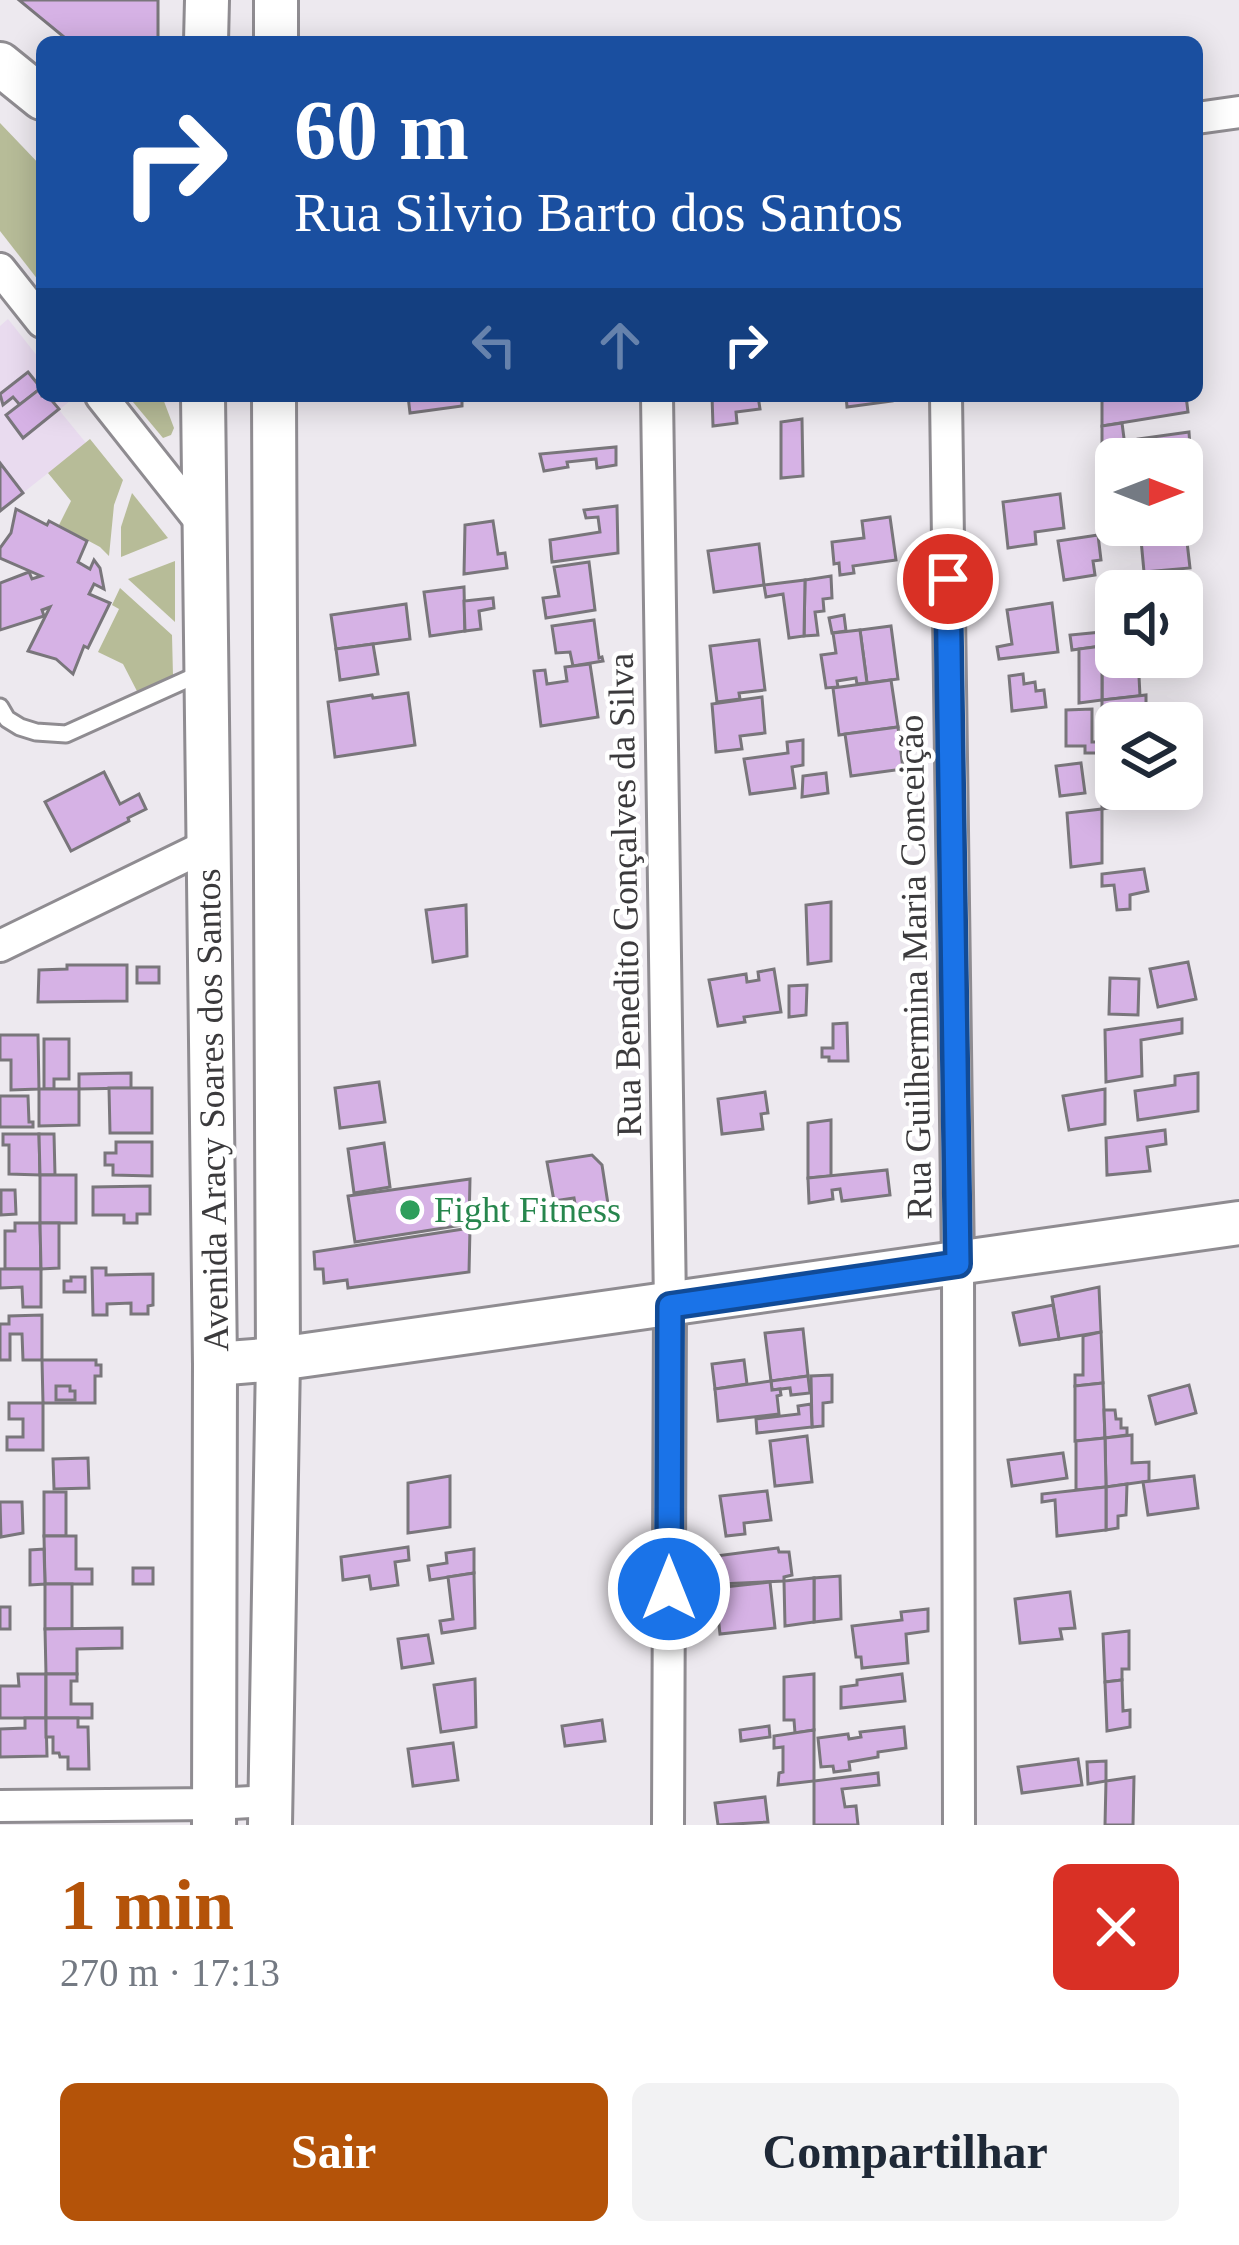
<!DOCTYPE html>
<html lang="pt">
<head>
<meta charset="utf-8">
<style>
	:root { --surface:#fff; --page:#f2f2f3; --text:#1f2937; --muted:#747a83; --accent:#b45309 }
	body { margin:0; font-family:Georgia,serif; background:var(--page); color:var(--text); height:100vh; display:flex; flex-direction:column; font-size:45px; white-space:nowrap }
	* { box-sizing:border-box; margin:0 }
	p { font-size:39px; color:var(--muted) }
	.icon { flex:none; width:66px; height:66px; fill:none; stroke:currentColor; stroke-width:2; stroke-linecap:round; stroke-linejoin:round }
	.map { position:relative; height:1825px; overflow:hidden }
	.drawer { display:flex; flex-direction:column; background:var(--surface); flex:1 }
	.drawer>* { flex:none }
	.banner { position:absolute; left:36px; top:36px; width:1167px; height:366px; border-radius:18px; box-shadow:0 6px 30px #0003; background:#1a4fa0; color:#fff; overflow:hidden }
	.needle { width:78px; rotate:90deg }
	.controls { position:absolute; left:1095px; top:438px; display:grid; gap:24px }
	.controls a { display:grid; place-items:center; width:108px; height:108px; border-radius:18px; background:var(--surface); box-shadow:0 6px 30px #0003; font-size:60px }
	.pin { position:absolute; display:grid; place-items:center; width:102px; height:102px; color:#fff; margin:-51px; border:6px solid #fff; border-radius:50%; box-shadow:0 3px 12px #0007 }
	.me { position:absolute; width:132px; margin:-66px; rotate:0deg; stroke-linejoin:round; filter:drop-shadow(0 0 9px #0008) }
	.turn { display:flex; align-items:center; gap:42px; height:252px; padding:0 60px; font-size:54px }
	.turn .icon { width:156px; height:156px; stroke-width:2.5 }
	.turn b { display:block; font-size:84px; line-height:102px }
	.lanes { display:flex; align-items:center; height:114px; padding:0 60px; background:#0003; justify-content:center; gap:60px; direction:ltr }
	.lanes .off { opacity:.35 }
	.round { display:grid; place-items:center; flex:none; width:126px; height:126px; border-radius:18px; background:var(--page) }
	.head { display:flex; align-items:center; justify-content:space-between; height:204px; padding:0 60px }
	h1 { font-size:72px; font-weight:700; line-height:90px; color:var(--accent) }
	.cta { display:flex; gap:24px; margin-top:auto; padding:24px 60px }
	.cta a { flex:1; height:138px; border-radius:18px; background:var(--accent); color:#fff; font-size:48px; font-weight:700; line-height:138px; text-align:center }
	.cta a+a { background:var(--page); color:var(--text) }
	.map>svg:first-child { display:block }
</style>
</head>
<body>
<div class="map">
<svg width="1239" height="1825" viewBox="0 0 1239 1825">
	<rect width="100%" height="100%" fill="#ede9ef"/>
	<path fill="#e9dbef" d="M8 319 42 362V396H68L71 400 59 410 86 443 0 511V326Z"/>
	<g fill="#b7bc98">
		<path d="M0 123 42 167V285L0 231Z"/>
		<path d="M128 396H162L174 428 171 435 163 438Z"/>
		<path d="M90 439 123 480 114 505 109 556 100 547 59 525 71 501 48 473Z"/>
		<path d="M132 493 168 538 121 557V527Z"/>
		<path d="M175 561V622L128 579Z"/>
		<path d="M120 588 172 635 173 676 139 695 123 664 98 652 119 609 112 605Z"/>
	</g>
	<g fill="#d6b2e5" stroke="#79767b" stroke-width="3">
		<path d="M19 0H158V42H70Z"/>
		<path d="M28 372 41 388 20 405 13 397 3 405 0 394Z"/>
		<path d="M41 388 42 396H48L59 409 23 438 6 415Z"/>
		<path d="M408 396H462V406L410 413Z"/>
		<path d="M712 396H758L760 409 736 412 737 423 713 426Z"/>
		<path d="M846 396H891L892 401 847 407Z"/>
		<path d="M1102 396H1186L1188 412 1102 426Z"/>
		<path d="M802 419 803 476 781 478V422Z"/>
		<path d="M1122 423 1125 446 1102 450V426Z"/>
		<path d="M1189 432 1191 461 1139 459 1138 439Z"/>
		<path d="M616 447V465L597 468 596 459 567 462 568 467 544 471 540 454Z"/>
		<path d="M0 463 23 493 0 511Z"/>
		<path d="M1116 478V525H1132V530L1102 534V480Z"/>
		<path d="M1060 494 1064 528 1035 532 1036 544 1008 548 1003 502Z"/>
		<path d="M617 506 618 553 552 562 550 540 600 532 598 517 586 518 584 510Z"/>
		<path d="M16 509 47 525 49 521 87 541 78 562 90 569 94 560 100 568 104 589 94 584 89 594 110 603 88 648 84 646 73 674 56 659 28 651 50 607 42 610 44 616 0 630V583L29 572 32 579 41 576 0 558V548L11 533Z"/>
		<path d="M890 517 896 560 853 566 854 573 840 575 839 563 834 564 832 542 864 538 862 521Z"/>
		<path d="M493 521 498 554 505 553 507 568 464 574 465 525Z"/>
		<path d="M1162 526 1164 535 1186 533 1190 568 1144 572 1140 529Z"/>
		<path d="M1098 535 1101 560 1093 561 1095 575 1064 580 1058 541Z"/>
		<path d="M759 544 764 585 714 592 708 551Z"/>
		<path d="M589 562 595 610 546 618 543 598 559 596 554 567Z"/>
		<path d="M831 576 832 598 823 599 824 611 815 612 818 635 804 636 805 580Z"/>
		<path d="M805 580 804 636 789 638 783 594 766 597 764 585Z"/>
		<path d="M1186 584 1185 610H1182V591H1138Z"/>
		<path d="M464 587 465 631 430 636 424 592Z"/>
		<path d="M1116 594V612L1102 613V596Z"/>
		<path d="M493 598 494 608 479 611 481 629 465 631 464 601Z"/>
		<path d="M1052 603 1058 652 999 659 997 647 1012 644 1007 610Z"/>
		<path d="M406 604 410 639 336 649 331 615Z"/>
		<path d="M844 615 846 631 832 633 829 618Z"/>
		<path d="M594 620 599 658 602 657 603 661 573 666 570 652 556 653 552 626Z"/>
		<path d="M891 626 898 679 867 683 860 630Z"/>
		<path d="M860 630 867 683 857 684 856 678 837 681 838 687 826 688 821 655 836 653 833 633Z"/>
		<path d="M1102 632V646L1072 650 1070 635Z"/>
		<path d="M759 640 765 690 739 693 740 699 717 702 710 646Z"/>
		<path d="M373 644 378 674 340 680 336 649Z"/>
		<path d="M1116 644V657H1138L1140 696 1102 700V646Z"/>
		<path d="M1102 646V700L1079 703V649Z"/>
		<path d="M590 664 598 717 541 726 534 671 545 670 547 684 567 681 565 667Z"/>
		<path d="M1023 674 1024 684 1035 682 1036 691 1044 690 1046 707 1012 711 1009 676Z"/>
		<path d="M891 680 898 727 839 735 833 688Z"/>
		<path d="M408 693 415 745 335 757 328 702 372 695 373 698Z"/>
		<path d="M1146 695V716L1126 718 1127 723H1116V751L1102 752V700Z"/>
		<path d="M762 697 765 733 740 736 742 749 716 752 712 704Z"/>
		<path d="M1092 709V742H1098L1099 753H1085V746H1066V710Z"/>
		<path d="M898 727 903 769 851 776 845 734Z"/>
		<path d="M803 740V765L792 767 795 788 750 794 744 759 788 753 787 742Z"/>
		<path d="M1116 751V789H1141V803L1102 809V752Z"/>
		<path d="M1081 763 1085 793 1060 796 1056 766Z"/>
		<path d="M104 772 120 804 139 794 146 809 128 818 129 821 71 851 45 802Z"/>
		<path d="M826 773 828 793 802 797 803 776Z"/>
		<path d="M1102 809V863L1071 867 1067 813Z"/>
		<path d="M1144 869 1148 891 1130 895V909L1117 910 1114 885 1102 886V874Z"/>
		<path d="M831 902V961L808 964 806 905Z"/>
		<path d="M466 905 467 956 433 962 426 910Z"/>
		<path d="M1188 962 1196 999 1158 1007 1150 969Z"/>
		<path d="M67 965H127V1001L38 1002 39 970 67 969Z"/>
		<rect x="137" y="967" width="22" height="16"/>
		<path d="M774 969 781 1012 744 1017 745 1022 718 1026 709 980 746 974 747 982 759 980 758 972Z"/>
		<path d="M1110 978 1139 979 1138 1015 1109 1014Z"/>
		<path d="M807 985 806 1015 789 1017V986Z"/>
		<path d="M1182 1019V1033L1141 1040 1142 1076 1106 1082 1105 1030Z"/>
		<path d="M847 1023 848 1061H829V1057H822V1048H833V1024Z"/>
		<path d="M0 1035H38L39 1089 11 1090V1060H0Z"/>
		<path d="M44 1039H69V1079H54V1089H44Z"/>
		<path d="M131 1073V1088L79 1089V1074Z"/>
		<path d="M1198 1073V1111L1138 1120 1135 1091 1175 1085V1076Z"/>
		<path d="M379 1082 385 1122 340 1128 335 1088Z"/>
		<path d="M109 1088H152V1133H110Z"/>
		<path d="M39 1089H79V1125L39 1126Z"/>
		<path d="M1105 1089V1124L1069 1130 1063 1096Z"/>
		<path d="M765 1092 768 1113 761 1114 763 1129 722 1134 718 1099Z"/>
		<path d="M0 1096H28L29 1122H33V1127H0Z"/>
		<path d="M831 1120V1176L808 1178V1123Z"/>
		<path d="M1165 1130 1166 1144 1147 1147 1150 1171 1107 1175 1106 1138Z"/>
		<path d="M3 1134H39L40 1175 9 1174V1145H3Z"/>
		<path d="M39 1134H54L55 1175H40Z"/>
		<path d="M116 1142H152V1176L113 1175V1165H105V1153H116Z"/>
		<path d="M384 1143 390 1187 354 1193 348 1149Z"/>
		<path d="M592 1155 602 1165 608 1204 576 1209 574 1198 554 1201 547 1162Z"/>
		<path d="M887 1170 890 1195 842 1201 840 1189 832 1190 833 1199 809 1203 808 1178Z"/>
		<rect x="40" y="1175" width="36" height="48"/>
		<path d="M470 1179 469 1224 355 1242 348 1196Z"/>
		<path d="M150 1186V1214H137V1223H124V1215H93V1187Z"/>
		<path d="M1 1190H15L16 1214 1 1215Z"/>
		<path d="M15 1223H40L41 1269H5V1231H15Z"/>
		<path d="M40 1223H59V1268L41 1269Z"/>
		<path d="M470 1228 469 1272 348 1288 347 1280 324 1283 323 1269H315L314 1252Z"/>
		<path d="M92 1268H106V1275L153 1274V1305L148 1306V1314H131V1303L107 1304V1315H93Z"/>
		<path d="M0 1269H41V1307H23L22 1287 0 1288Z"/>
		<path d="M71 1277H85V1292H64V1281H71Z"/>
		<path d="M1099 1287 1101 1332 1059 1339 1052 1297Z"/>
		<path d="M1053 1305 1059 1339 1020 1345 1013 1313Z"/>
		<path d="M42 1315V1360H23L22 1334H10V1360H0V1324H9V1316Z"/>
		<path d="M803 1329 808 1376 771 1381 765 1333Z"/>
		<path d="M1101 1332 1103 1383 1075 1386V1375H1083V1336Z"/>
		<path d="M42 1360H96V1365H101V1376H95V1403H43Z"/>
		<path d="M744 1360 747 1384 715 1389 712 1364Z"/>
		<path d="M832 1375V1402L823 1403V1426L812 1427 811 1376Z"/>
		<path d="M808 1376 810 1393 791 1395 790 1388 772 1390 771 1381Z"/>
		<path d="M771 1381 772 1390 780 1389 781 1395 777 1396 779 1414 718 1421 715 1389Z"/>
		<path d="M1103 1383 1105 1438 1075 1441V1386Z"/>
		<path d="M1189 1385 1196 1413 1156 1424 1149 1396Z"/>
		<path d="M56 1386H70V1391H75V1400H56Z"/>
		<path d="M9 1403H43V1450H7V1437H23V1419H9Z"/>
		<path d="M811 1404 812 1427 757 1433 756 1419 799 1414 798 1406Z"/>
		<path d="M1104 1410H1115L1116 1419H1121V1428H1127V1435L1105 1438Z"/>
		<path d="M1132 1435V1463L1149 1462V1481L1106 1487 1105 1438Z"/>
		<path d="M807 1436 812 1482 775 1486 770 1441Z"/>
		<path d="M1105 1438 1106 1487 1076 1490V1441Z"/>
		<path d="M1063 1453 1067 1478 1012 1486 1008 1460Z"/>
		<path d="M88 1458 89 1488 54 1489 53 1459Z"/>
		<path d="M450 1476V1527L408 1533V1483Z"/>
		<path d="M1194 1476 1198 1508 1148 1515 1143 1482Z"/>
		<path d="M1127 1484 1126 1515 1118 1516V1528L1106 1530V1487Z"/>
		<path d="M1106 1487V1530L1057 1536 1055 1500 1042 1502V1494Z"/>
		<path d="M767 1491 771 1520 744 1523 745 1534 726 1536 720 1496Z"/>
		<rect x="44" y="1492" width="22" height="44"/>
		<path d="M0 1502H22L23 1533 1 1537Z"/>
		<path d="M44 1536H76V1569H92V1584H45Z"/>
		<path d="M408 1547 409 1560 395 1562 398 1585 371 1589 369 1576 343 1580 341 1557Z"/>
		<path d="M778 1548 779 1552H789L792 1575 784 1577V1581L719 1584 716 1556Z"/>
		<path d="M44 1549 45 1584 30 1585V1550Z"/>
		<path d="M474 1549V1573L430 1580 428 1566 447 1563 446 1553Z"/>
		<rect x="133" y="1568" width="20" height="16"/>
		<path d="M474 1573 475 1628 442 1633 440 1621 453 1619 448 1577Z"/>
		<path d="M840 1576 841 1619 814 1622V1578Z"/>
		<path d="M814 1578V1622L785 1626 784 1581Z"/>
		<path d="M770 1582 775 1628 720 1634 715 1588Z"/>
		<rect x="45" y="1584" width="27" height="45"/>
		<path d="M1070 1592 1075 1628 1060 1629 1062 1639 1020 1643 1015 1599Z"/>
		<rect x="0" y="1607" width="10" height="22"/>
		<path d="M928 1609V1631L906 1634 908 1663 862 1668 861 1657H856L852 1626 902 1620 901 1612Z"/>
		<path d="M122 1628V1648L77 1649V1674H46L45 1629Z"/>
		<path d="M1129 1631V1669H1122V1680L1105 1682 1103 1634Z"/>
		<path d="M428 1635 433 1663 402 1668 398 1639Z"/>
		<path d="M18 1674H46V1718H0V1686H19Z"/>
		<path d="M46 1674H77V1681H71V1704H92V1718H46Z"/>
		<path d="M814 1674V1730L795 1733 794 1720H784V1677Z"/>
		<path d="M902 1674 905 1701 841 1708V1687L857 1685V1680Z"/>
		<path d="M475 1679 476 1727 441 1732 434 1685Z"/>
		<path d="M1122 1680 1123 1711 1130 1710V1727L1107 1731 1105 1682Z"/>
		<path d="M25 1718H46L47 1756 0 1757V1729L25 1728Z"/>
		<path d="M46 1718H78V1727H88L89 1769H68V1757H60L59 1753H53V1737H46Z"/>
		<path d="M602 1720 605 1741 565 1746 562 1726Z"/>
		<path d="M769 1726 770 1737 741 1741 740 1730Z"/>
		<path d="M904 1727 906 1748 878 1752V1757L849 1762 850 1770 834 1772 833 1766 821 1767 818 1738 848 1734 849 1739 861 1737 860 1732Z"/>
		<path d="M814 1730V1781L778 1785 779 1773 783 1772V1747L774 1748V1736Z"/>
		<path d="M453 1743 458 1780 413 1786 408 1749Z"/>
		<path d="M1078 1759 1082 1785 1022 1793 1018 1767Z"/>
		<path d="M1106 1761V1781L1088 1784 1087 1762Z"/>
		<path d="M878 1773 879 1785 842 1789 845 1807 856 1806 858 1825H814V1781Z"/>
		<path d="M1134 1777 1133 1825H1105L1106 1781Z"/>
		<path d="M765 1797 768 1822 718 1825 715 1803Z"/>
	</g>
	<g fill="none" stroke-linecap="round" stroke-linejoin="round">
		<defs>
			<path id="lane" d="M0 707 7 719 20 727 36 732 66 734 199 674"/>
			<g id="street">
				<path d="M1197 118 1239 112"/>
				<path d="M0 269 42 322"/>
				<path d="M101 396 204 526"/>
				<path d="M657 396 670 1306 668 1825"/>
				<path d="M946 396 958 1265 959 1825"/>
				<path d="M0 946 210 844"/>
				<path d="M0 1806 214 1804 270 1801"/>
			</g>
			<g id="secondary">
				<path d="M206 42 207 0"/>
				<path d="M276 42V0"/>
				<path d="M0 64 42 98"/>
				<path d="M203 396 215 1364 214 1825"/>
				<path d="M215 1364 278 1359 1239 1223"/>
				<path d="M270 1825 278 1359 274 396"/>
			</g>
		</defs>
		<use href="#lane" stroke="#8f8c91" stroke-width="21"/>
		<use href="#street" stroke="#8f8c91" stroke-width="36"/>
		<use href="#secondary" stroke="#8f8c91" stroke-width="48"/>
		<use href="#lane" stroke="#fff" stroke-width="15"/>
		<use href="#street" stroke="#fff" stroke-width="30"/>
		<use href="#secondary" stroke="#fff" stroke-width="42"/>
	</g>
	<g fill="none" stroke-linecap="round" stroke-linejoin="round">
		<defs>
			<path id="route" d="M669 1589 670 1306 958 1264 948 579"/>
		</defs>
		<use href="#route" stroke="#114b97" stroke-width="30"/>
		<use href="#route" stroke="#1a73e8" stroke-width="21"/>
	</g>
	<circle fill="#2e9e5b" stroke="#fff" stroke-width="4.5" cx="410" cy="1210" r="12"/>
	<g text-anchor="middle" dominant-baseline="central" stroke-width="9" stroke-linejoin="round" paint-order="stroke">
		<g font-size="36" fill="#3b3a3c" stroke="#fff">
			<text transform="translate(625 895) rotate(-91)">Rua Benedito Gonçalves da Silva</text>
			<text transform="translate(915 967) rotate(-91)">Rua Guilhermina Maria Conceição</text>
			<text transform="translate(212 1110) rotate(-91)">Avenida Aracy Soares dos Santos</text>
		</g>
		<g font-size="36" fill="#27864d" stroke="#fff" text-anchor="start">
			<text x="434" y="1210">Fight Fitness</text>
		</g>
	</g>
</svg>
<div class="controls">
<a><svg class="needle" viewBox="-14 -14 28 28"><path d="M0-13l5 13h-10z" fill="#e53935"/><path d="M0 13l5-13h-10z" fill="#747a83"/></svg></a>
<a><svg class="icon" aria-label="sound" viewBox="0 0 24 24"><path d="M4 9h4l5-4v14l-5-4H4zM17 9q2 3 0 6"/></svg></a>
<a><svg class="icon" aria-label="layers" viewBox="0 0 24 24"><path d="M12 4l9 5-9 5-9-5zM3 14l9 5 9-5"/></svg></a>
</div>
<div class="pin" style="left:948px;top:579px;background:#d93025"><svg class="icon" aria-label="arrive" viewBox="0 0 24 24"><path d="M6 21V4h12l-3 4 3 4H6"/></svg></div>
<svg class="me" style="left:669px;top:1589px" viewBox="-20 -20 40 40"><circle r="17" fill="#1a73e8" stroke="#fff" stroke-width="3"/><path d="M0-11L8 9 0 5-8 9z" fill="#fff"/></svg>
<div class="banner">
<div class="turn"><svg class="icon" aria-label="right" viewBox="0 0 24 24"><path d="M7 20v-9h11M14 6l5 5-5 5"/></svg><div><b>60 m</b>Rua Silvio Barto dos Santos</div></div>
<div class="lanes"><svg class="icon off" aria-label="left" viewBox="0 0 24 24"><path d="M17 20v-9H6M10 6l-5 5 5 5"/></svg><svg class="icon off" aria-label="ahead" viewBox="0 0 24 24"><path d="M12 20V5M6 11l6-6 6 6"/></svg><svg class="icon" aria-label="right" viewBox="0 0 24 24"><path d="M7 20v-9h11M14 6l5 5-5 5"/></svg></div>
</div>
</div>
<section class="drawer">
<div class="head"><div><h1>1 min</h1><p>270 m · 17:13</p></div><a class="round" style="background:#d93025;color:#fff"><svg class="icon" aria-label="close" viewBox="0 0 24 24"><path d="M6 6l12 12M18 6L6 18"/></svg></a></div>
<div class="cta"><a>Sair</a><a>Compartilhar</a></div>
</section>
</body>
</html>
